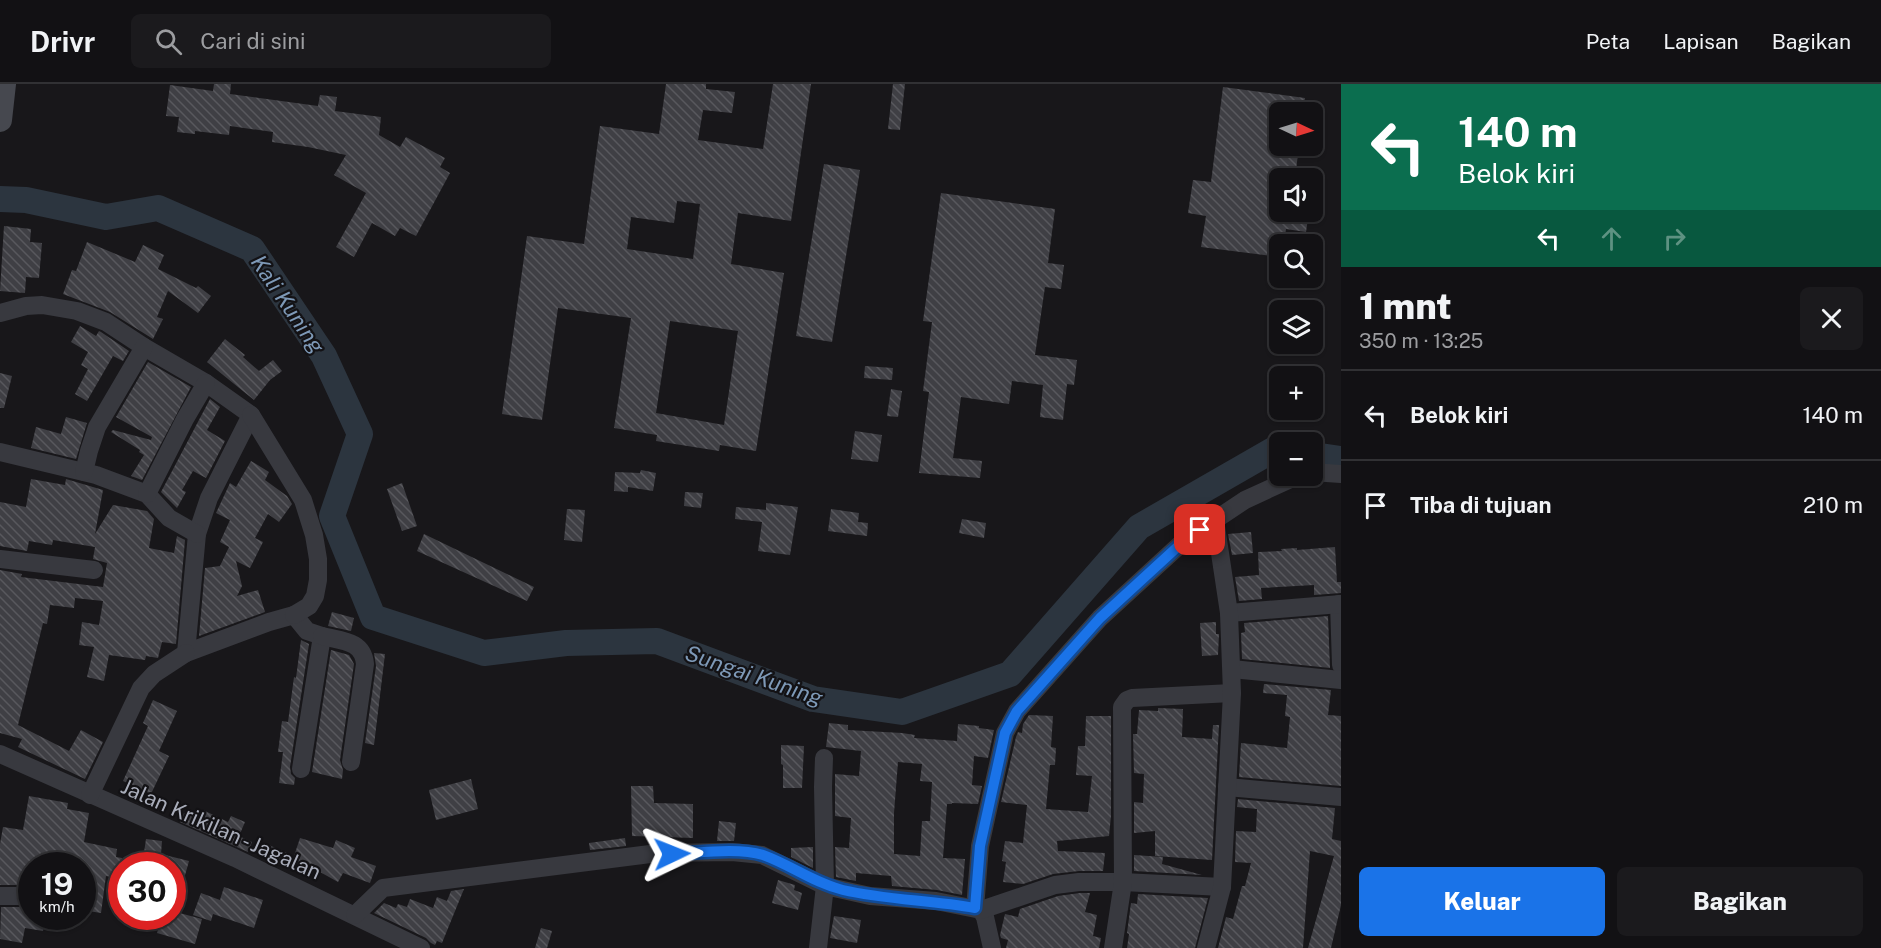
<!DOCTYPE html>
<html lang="id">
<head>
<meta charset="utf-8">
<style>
	:root { --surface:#121114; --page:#1b1a1d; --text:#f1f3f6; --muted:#9c9da0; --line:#313134; --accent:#1a73e8 }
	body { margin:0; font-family:"Public Sans",sans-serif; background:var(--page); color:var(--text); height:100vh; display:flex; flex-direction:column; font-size:22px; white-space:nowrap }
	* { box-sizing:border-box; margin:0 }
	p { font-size:20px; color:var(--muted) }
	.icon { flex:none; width:33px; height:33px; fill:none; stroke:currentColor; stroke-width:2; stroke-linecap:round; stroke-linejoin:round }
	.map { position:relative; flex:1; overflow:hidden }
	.panel { display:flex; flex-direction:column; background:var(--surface); width:540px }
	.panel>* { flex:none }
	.top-card { background:#0b6e4f; color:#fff; overflow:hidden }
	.needle { width:39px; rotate:94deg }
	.tools { position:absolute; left:1269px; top:18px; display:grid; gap:12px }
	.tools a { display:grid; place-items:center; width:54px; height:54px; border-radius:9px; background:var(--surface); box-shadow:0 2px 4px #0004,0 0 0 2px var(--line); font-size:30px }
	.speed { position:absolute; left:18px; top:768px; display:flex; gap:12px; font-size:30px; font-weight:700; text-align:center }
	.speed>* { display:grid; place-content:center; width:78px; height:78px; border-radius:50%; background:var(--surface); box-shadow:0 2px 4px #0004,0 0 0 2px var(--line); line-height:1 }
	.speed small { font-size:15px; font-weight:400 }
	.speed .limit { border:9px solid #d22; background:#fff; color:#111 }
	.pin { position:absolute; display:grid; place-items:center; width:51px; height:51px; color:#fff; margin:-26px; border-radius:12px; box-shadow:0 3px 9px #0006 }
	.me { position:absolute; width:66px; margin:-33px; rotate:88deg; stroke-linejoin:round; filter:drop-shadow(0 0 4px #0008) }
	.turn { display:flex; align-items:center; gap:21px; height:126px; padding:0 18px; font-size:27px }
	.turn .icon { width:78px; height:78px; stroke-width:2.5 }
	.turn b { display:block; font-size:42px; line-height:51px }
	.lanes { display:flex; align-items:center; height:57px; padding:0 18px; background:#0003; justify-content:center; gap:30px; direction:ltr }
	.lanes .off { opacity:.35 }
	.round { display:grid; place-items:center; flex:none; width:63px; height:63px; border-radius:9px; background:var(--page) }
	.head { display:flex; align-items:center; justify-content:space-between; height:102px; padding:0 18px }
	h1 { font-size:36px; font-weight:800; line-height:45px }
	.primary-button { display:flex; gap:12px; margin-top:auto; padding:12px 18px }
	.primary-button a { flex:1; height:69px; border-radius:9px; background:var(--accent); color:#fff; font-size:24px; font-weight:800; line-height:69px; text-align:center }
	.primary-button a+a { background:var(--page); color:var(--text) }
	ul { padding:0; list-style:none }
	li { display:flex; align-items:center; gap:18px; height:90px; padding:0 18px; border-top:2px solid var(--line) }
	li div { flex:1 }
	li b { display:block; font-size:22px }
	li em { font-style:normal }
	header { display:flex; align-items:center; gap:36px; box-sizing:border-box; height:84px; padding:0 30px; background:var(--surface); border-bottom:2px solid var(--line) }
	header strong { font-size:28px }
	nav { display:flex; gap:33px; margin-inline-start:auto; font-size:21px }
	.search { width:420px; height:54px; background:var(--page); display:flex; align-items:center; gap:15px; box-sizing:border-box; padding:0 21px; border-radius:9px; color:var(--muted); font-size:22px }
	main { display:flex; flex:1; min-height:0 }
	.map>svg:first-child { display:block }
</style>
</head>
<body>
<header>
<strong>Drivr</strong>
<div class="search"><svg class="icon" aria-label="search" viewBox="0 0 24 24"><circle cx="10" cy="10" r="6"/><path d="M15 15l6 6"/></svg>Cari di sini</div>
<nav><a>Peta</a><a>Lapisan</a><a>Bagikan</a></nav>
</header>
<main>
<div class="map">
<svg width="1341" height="864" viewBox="0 0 1341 864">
	<defs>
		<pattern id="building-back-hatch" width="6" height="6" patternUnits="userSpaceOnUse" patternTransform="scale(1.5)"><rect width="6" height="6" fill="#3f3f44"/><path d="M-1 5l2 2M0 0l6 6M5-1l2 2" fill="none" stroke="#58585d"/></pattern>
	</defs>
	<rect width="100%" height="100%" fill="#18171a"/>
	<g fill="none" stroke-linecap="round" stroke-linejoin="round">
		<g stroke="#2c353f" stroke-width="26">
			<path d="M0 115 26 116 106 133 158 124 252 165 324 272 360 350 332 432 373 533 484 569 566 559 657 557 813 615 902 628 1010 590 1139 443 1273 366 1280 367"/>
			<path d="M1312 371 1341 375"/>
		</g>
	</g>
	<g fill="url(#building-back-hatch)" fill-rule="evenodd">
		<path d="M214 0H231L230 10 318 22 320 11 337 13 335 27 381 33 379 51 400 63 406 53 445 74 440 83 450 89 416 152 400 144 395 152 372 139 354 173 336 163 366 109 334 91 346 71 308 63 272 58 273 48 230 42 229 51 195 47V50L177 48 179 33 166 32 170 1 213 7Z"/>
		<path d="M666 0H706V5L735 8 732 29 703 26 698 56 763 65 773 0H811L791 137 738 129 731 180 784 189 756 367 720 361 719 367 656 357 657 351 614 344 631 234 558 224 542 336 502 330 527 152 584 160 600 42 659 50ZM677 117 700 120 693 175 627 165 631 133 674 139ZM670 237 738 247 724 341 656 329Z"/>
		<path d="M893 0H905L900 46 888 45Z"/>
		<path d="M1223 3 1305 14 1303 28H1280V62H1299L1295 94H1280V128H1309L1306 148 1286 145 1284 160H1280V173L1201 163 1206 132 1188 129 1193 96 1211 98Z"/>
		<path d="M824 80 860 86 832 258 796 252Z"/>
		<path d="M941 109 1055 125 1048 179 1064 181 1061 205 1045 203 1035 271 1077 276 1074 301 1067 300 1063 336 1040 333 1043 301 1012 297 1009 320 961 313 953 374 982 377 980 394 919 389 929 308 923 307 932 238 923 237Z"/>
		<path d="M4 142 31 145 30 158 42 159 39 194 26 193 25 209 0 207Z"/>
		<path d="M87 158 135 178 143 161 164 171 158 185 196 204 198 202 211 212 198 229 168 207 157 233 163 235 153 255 110 228 63 210 72 186 76 187Z"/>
		<path d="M80 242 96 252 99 247 101 248 129 267 123 277 113 272 87 317 75 310 88 285 81 281 88 268 71 258Z"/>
		<path d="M225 255 245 271 243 273 259 287 273 276 282 287 270 296 254 316 207 278Z"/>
		<path d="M148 278 191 303 142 396 131 392 144 371 139 368 140 366 111 348 113 346 151 356 152 353 116 333Z"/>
		<path d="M865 282 893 284 892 296 864 294Z"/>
		<path d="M0 289 12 292 4 324H0Z"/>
		<path d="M891 305 902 307 898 333 887 332Z"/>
		<path d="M210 315 220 323 207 346 225 357 206 394 193 387 182 406 186 408 177 424 161 408Z"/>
		<path d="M66 333 87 339 76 375 31 364 36 343 61 350Z"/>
		<path d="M855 347 882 351 878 378 851 375Z"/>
		<path d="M251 377 269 388 265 396 287 412 292 420 279 438 268 430 255 454 263 458 250 484 236 477 242 502 237 512 258 506 265 528 199 552 205 484 220 482 229 463 220 458 230 436 216 429 230 399 236 403Z"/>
		<path d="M641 386 656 389 653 407 628 403V408L614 407 615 388 640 389Z"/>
		<path d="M31 395 65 401 66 395 103 406 95 450 113 421 147 427 154 435 149 464 174 469 177 452 185 456 176 560 162 558 158 574 146 572 145 576 109 571 104 597 87 593 94 563 79 561 82 538 99 541 103 517 75 514 74 524 50 521 47 540 43 539 18 641 69 667 81 646 103 658 85 695 18 663 22 655 0 649V486L22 490 21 493 103 503 107 479 93 475 95 463 53 456 52 461 29 457 27 467 0 462V418L26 423Z"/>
		<path d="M402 399 417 442 402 447 387 405Z"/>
		<path d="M685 408 703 409 701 424 684 422Z"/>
		<path d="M766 419 798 423 790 471 758 467 762 438 735 435 736 423 766 426Z"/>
		<path d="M567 425 585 426 582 458 564 456Z"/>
		<path d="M831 425 859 429 858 438 868 439 867 452 828 447Z"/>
		<path d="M962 435 986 439 984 454 959 449Z"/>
		<path d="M1251 448 1253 469 1232 471 1228 450Z"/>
		<path d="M424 450 534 503 527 517 417 467Z"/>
		<path d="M1335 463 1337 498H1341V509L1314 511V501L1261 504 1262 515 1239 517 1235 493 1259 491 1258 468 1282 467 1281 465 1297 464V466Z"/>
		<path d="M332 528 354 534 351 547 328 542Z"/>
		<path d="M1328 532 1330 584 1242 575 1241 549 1245 548 1244 539Z"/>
		<path d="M1216 538V550H1219L1218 571 1202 572 1200 539Z"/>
		<path d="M301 556 309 560 290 683 291 690 295 694 294 701 279 699 283 668H278L282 637 288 638 294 593 296 594Z"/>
		<path d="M331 566 349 571 354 580 340 676 343 686 342 695 312 688Z"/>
		<path d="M374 569 385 570 374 661 365 659 376 582Z"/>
		<path d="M1264 600 1331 606 1328 631 1341 632V702L1239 693 1241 659 1287 664 1290 633 1285 632 1287 611 1263 609Z"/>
		<path d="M153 616 177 627 159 667 169 672 151 710 123 697 148 642 143 639Z"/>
		<path d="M1158 624 1183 625 1182 653 1212 655 1213 641H1219L1212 776 1155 772V747L1134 749V718L1143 719 1144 690 1134 689 1133 650H1137L1139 626 1158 627Z"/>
		<path d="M1029 631 1053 632 1051 663 1056 664 1055 681H1050L1046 725 1088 728 1092 692 1076 691 1078 662H1085L1086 632H1111V732L1109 752 1057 757 1058 767 1105 769 1103 787H1079L1053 790 1023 800 1003 798 1006 778 1002 777 1005 757 1023 759 1027 721 1001 718 1016 653 1018 648 1022 649 1023 640Z"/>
		<path d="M829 639 848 641V646L902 649 915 651 914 654 957 657 958 640 979 642V644L994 646 988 674 974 672 972 701 982 702 978 720 952 719V720H947L943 774 965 775 962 811 937 806 892 802 891 792 856 789V797L836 793 835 763 849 764 851 734 835 732V690L859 692 861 667 826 663ZM898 678 922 680 920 697 932 698 930 737H922L920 772 894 770V729Z"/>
		<path d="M781 661 804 662 802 704H783V681L781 680Z"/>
		<path d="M471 695 478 725 436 736 429 706Z"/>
		<path d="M631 702H653L654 719 693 720V754L632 752Z"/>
		<path d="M29 712 68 719 67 725 89 729 84 758 117 765 116 773 122 774V795L106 792 101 829 82 826V782H57L34 777V782H32V801H0V760L3 743 23 746Z"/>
		<path d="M1238 715 1335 724 1332 755 1341 757V821L1331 864H1308L1334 772 1310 767 1303 864H1218L1226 833 1233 835 1242 802H1245L1251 779 1235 778 1236 747 1256 748 1257 725 1237 723Z"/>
		<path d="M203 726 228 738 231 732 245 738 239 752 252 758 248 768 180 738 184 729 199 735Z"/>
		<path d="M719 737 736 739 734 757H717Z"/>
		<path d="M300 754 333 764 336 756 355 764 351 773 376 782 370 799 343 789 338 798 311 783 292 778Z"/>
		<path d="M625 754 626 762 590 766 589 759Z"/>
		<path d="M146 755 162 757 161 770 189 777 177 820 172 819V782H142Z"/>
		<path d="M269 761 287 769 282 782 264 774Z"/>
		<path d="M813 763V784L791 773V764Z"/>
		<path d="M1134 771 1163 773 1162 780 1202 791 1134 787Z"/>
		<path d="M778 796 795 801 794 806 802 809 798 826 772 819Z"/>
		<path d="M224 803 263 816 254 844 213 830 211 837 193 831 201 809 220 816Z"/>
		<path d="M464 805 442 859 437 857 435 861 431 859 426 854 374 829 384 819 396 824 398 820 407 823 410 815 433 824 437 813 447 817 451 807Z"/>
		<path d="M1080 809H1090L1085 828 1097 831 1093 852 1101 854 1099 864H1006L1008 856 1001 854 1000 851 1005 830 1018 833 1020 825 1058 812Z"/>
		<path d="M1138 810 1208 814 1195 864H1127L1129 850 1127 849 1131 819 1137 820Z"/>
		<path d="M1 823H32V832H45L43 847 25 844 22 859 0 855Z"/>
		<path d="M172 827 202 835 195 860 157 849 162 832H172Z"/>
		<path d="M834 832 861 836 857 859 830 854Z"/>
		<path d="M541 844 552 847 547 864H535Z"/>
	</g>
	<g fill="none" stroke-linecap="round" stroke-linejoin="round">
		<g stroke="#38393f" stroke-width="18">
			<path d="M0 229 26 222 42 221 77 227 106 238 144 263 206 299 251 331 209 414 197 450 186 569 269 538 294 531 307 547 322 552 301 685"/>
			<path d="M251 331 303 416 314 451 318 475V496L315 512 309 522 294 531"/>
			<path d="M0 368 96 391 147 410 169 434 197 450"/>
			<path d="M84 388 89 367 97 343 144 263"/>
			<path d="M1312 388 1341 390"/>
			<path d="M147 410 185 335 206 299"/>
			<path d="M0 475 94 486"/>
			<path d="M1339 520 1341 581"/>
			<path d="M1229 529 1341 520"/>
			<path d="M322 552C341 557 363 556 365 580L351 678"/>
			<path d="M1232 585 1341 596"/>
			<path d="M0 670 235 774 421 864"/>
			<path d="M1227 703 1341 713"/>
			<path d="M90 711 141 604 154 590 186 569"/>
			<path d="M0 812H32"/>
			<path d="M975 824 980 762 1005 649 1017 627 1100 534 1185 456 1245 416 1297 392"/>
			<path d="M981 826 985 833 992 864"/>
			<path d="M355 831 383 804 391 803 658 769 732 768 762 771 825 802 823 703 824 674"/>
			<path d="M818 864 825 802 870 812 936 817 981 826 1055 801 1079 798H1123L1222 803"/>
			<path d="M1113 864 1123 798 1122 623 1127 616 1132 614 1232 609"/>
			<path d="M1206 864 1222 803 1232 609 1229 529 1215 436"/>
		</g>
		<path stroke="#46484f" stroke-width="24" d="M0 36 4 0"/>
	</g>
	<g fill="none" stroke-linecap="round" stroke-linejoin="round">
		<defs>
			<path id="route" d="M672 770C698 769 738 763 763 771 791 781 814 799 843 806 886 816 931 816 975 824L980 762 1005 649 1017 627 1100 534 1185 456 1200 446"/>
		</defs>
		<use href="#route" stroke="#114b97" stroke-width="15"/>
		<use href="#route" stroke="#1a73e8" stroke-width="10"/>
	</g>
	<g text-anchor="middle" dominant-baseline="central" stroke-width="4.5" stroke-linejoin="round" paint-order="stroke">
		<g font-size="21" fill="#a9adba" stroke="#131215">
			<text transform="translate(221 745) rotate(24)">Jalan Krikilan - Jagalan</text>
		</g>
		<g font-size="22" font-style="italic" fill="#7e99b7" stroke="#131215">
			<text transform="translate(288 220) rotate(56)">Kali Kuning</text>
			<text transform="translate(754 591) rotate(19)">Sungai Kuning</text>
		</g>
	</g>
</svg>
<div class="tools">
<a><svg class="needle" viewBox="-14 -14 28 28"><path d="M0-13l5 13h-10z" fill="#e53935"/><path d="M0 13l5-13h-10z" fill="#9c9da0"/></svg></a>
<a><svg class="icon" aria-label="sound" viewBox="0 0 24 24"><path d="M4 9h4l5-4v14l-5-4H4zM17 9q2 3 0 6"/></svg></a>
<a><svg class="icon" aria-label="search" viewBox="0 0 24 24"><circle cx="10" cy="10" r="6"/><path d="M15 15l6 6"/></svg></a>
<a><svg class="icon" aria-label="layers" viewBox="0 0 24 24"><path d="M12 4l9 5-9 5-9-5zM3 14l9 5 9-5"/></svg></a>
<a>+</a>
<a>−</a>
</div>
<div class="speed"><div>19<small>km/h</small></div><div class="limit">30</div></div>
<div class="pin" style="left:1200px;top:446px;background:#d93025"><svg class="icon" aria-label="arrive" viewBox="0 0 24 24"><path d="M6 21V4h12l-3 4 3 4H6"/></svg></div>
<svg class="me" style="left:672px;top:770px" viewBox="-20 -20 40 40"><path d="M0-17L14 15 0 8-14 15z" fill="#1a73e8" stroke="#fff" stroke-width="4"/></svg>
</div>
<section class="panel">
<div class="top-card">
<div class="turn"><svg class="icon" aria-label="left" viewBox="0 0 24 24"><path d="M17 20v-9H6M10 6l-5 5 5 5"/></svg><div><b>140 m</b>Belok kiri</div></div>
<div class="lanes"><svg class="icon" aria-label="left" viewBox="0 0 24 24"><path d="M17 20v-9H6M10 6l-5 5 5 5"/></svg><svg class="icon off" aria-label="ahead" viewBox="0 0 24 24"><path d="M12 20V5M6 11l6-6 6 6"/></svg><svg class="icon off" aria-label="right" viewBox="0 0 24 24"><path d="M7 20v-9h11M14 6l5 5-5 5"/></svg></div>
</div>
<div class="head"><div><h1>1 mnt</h1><p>350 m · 13:25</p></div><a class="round"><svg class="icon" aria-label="close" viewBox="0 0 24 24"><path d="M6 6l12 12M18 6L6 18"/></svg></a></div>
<ul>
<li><svg class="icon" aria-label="left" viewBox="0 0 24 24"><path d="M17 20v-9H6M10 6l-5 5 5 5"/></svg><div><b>Belok kiri</b></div><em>140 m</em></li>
<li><svg class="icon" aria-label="arrive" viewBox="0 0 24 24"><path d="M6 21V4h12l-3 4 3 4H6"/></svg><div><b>Tiba di tujuan</b></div><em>210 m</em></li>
</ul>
<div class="primary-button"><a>Keluar</a><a>Bagikan</a></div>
</section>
</main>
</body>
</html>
